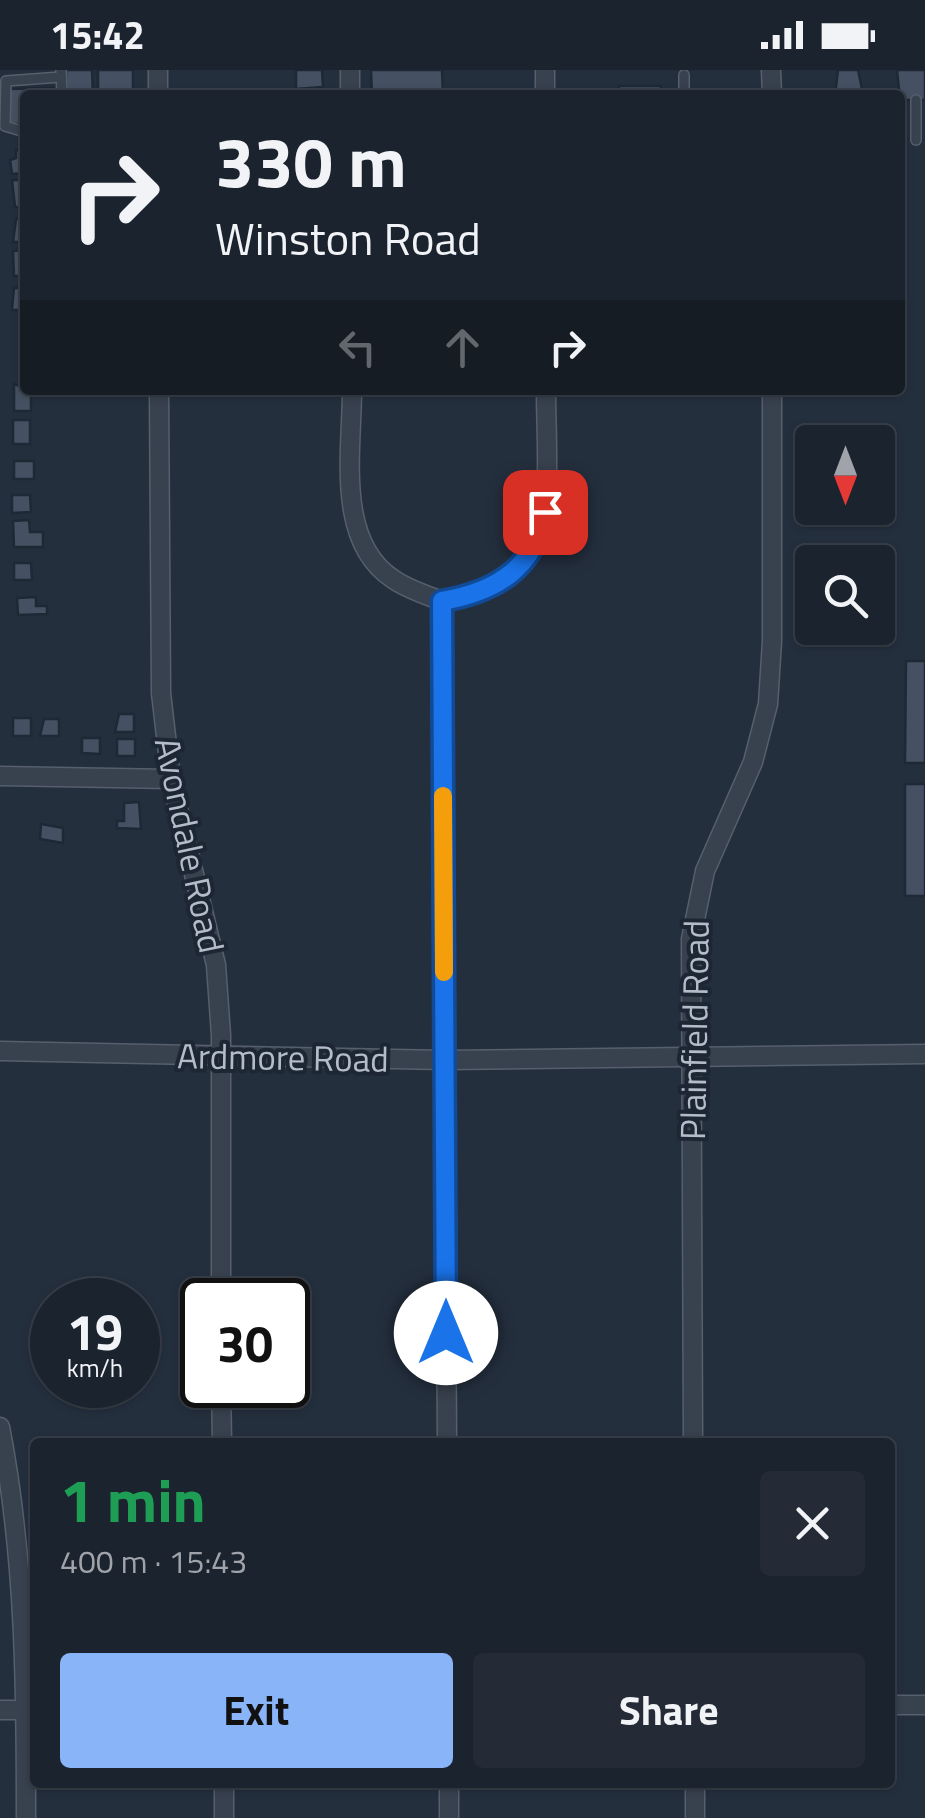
<!DOCTYPE html>
<html lang="en">
<head>
<meta charset="utf-8">
<style>
	:root { --surface:#1b232e; --page:#242b36; --text:#f1f3f6; --muted:#a0a4aa; --line:#39404a; --accent:#8ab4f8 }
	body { margin:0; font-family:"Titillium Web",sans-serif; background:var(--page); color:var(--text); height:100vh; display:flex; flex-direction:column; font-size:38px; white-space:nowrap }
	* { box-sizing:border-box; margin:0 }
	p { font-size:32px; color:var(--muted) }
	.icon { flex:none; width:55px; height:55px; fill:none; stroke:currentColor; stroke-width:2; stroke-linecap:round; stroke-linejoin:round }
	.map { position:relative; flex:1; overflow:hidden }
	.panel { position:absolute; left:30px; top:1368px; width:865px; height:350px; display:flex; flex-direction:column; background:var(--surface); border-radius:10px; box-shadow:0 2px 8px #0004,0 0 0 2px var(--line) }
	.panel>* { flex:none }
	.banner { position:absolute; left:20px; top:20px; width:885px; height:305px; border-radius:10px; box-shadow:0 2px 8px #0004,0 0 0 2px var(--line); background:#1b232e; color:var(--text); overflow:hidden }
	.needle { width:65px; rotate:180deg }
	.fabs { position:absolute; left:795px; top:355px; display:grid; gap:20px }
	.fabs a { display:grid; place-items:center; width:100px; height:100px; border-radius:10px; background:var(--surface); box-shadow:0 2px 8px #0004,0 0 0 2px var(--line); font-size:50px }
	.speed { position:absolute; left:30px; top:1208px; display:flex; gap:20px; font-size:50px; font-weight:700; text-align:center }
	.speed>* { display:grid; place-content:center; width:130px; height:130px; border-radius:50%; background:var(--surface); box-shadow:0 2px 8px #0004,0 0 0 2px var(--line); line-height:1 }
	.speed small { font-size:25px; font-weight:400 }
	.speed .limit { border:5px solid #111; border-radius:15px; background:#fff; color:#111 }
	.pin { position:absolute; display:grid; place-items:center; width:85px; height:85px; color:#fff; margin:-42px; border-radius:20px; box-shadow:0 5px 15px #0006 }
	.me { position:absolute; width:110px; margin:-55px; rotate:0deg; stroke-linejoin:round; filter:drop-shadow(0 0 8px #0008) }
	.turn { display:flex; align-items:center; gap:35px; height:210px; padding:0 30px; font-size:45px }
	.turn .icon { width:130px; height:130px; stroke-width:2.5 }
	.turn b { display:block; font-size:70px; line-height:85px }
	.lanes { display:flex; align-items:center; height:95px; padding:0 30px; background:#0003; justify-content:center; gap:50px; direction:ltr }
	.lanes .off { opacity:.35 }
	.round { display:grid; place-items:center; flex:none; width:105px; height:105px; border-radius:10px; background:var(--page) }
	.head { display:flex; align-items:center; justify-content:space-between; height:170px; padding:0 30px }
	h1 { font-size:60px; font-weight:700; line-height:75px; color:#1e9e55 }
	.button { display:flex; gap:20px; margin-top:auto; padding:20px 30px }
	.button a { flex:1; height:115px; border-radius:10px; background:var(--accent); color:#111; font-size:40px; font-weight:700; line-height:115px; text-align:center }
	.button a+a { background:var(--page); color:var(--text) }
	.status { display:flex; justify-content:space-between; align-items:center; height:70px; padding:0 50px; background:var(--surface); direction:ltr }
	.status svg { height:28px; fill:currentColor }
	.map>svg:first-child { display:block }
</style>
</head>
<body>
<div class="status"><b>15:42</b><svg viewBox="0 0 49 12"><path d="M0 12V9h3v3zM5 12V6h3v6zM10 12V3h3v9zM15 12V0h3v12zM26 1h20v11H26zM47 4h2v5h-2z"/></svg></div>
<div class="map">
<svg width="925" height="1748" viewBox="0 0 925 1748">
	<rect width="100%" height="100%" fill="#242f3e"/>
	<g fill="#455162" stroke="#1f2835" stroke-width="2.5">
		<path d="M66 0H92L93 25H66Z"/>
		<rect x="98" y="0" width="35" height="24"/>
		<path d="M296 0H322L323 17 296 19Z"/>
		<path d="M371 0H442L443 25H372Z"/>
		<path d="M838 0H858L863 24 835 25Z"/>
		<path d="M897 0H925V30H900Z"/>
		<path d="M619 16H660L666 25H619Z"/>
		<path d="M53 18 54 25H25V54H9V19Z"/>
		<path d="M16 80H25V103L12 104 10 90 16 88Z"/>
		<path d="M12 110H25V137H15Z"/>
		<path d="M25 148V172H13L16 149Z"/>
		<path d="M25 180V206H14L13 181Z"/>
		<path d="M14 218H25V240H12Z"/>
		<path d="M14 314 31 320V341H14Z"/>
		<rect x="13" y="350" width="17" height="24"/>
		<rect x="14" y="391" width="20" height="18"/>
		<path d="M12 425H30L31 442 12 443Z"/>
		<path d="M29 450 30 462H43V477H14L13 451Z"/>
		<path d="M14 493H31L32 510H14Z"/>
		<path d="M36 527V536H47V544L18 545 17 528Z"/>
		<path d="M906 591H925V693H905Z"/>
		<path d="M119 644H134V662H115Z"/>
		<rect x="13" y="648" width="18" height="18"/>
		<path d="M44 649H59V666H40Z"/>
		<path d="M82 668H100V684L82 683Z"/>
		<rect x="117" y="669" width="18" height="17"/>
		<rect x="905" y="714" width="20" height="112"/>
		<path d="M139 732 141 759 117 758V751H124V733Z"/>
		<path d="M41 754 63 758V773L40 769Z"/>
	</g>
	<g fill="none" stroke-linecap="round" stroke-linejoin="round">
		<defs>
			<g id="lane">
				<path d="M61 0 62 25"/>
				<path d="M684 5V25"/>
				<path d="M916 30V70"/>
				<path d="M25 62 5 56 6 11 61 7"/>
			</g>
			<g id="street">
				<path d="M158 0V25"/>
				<path d="M350 0V25"/>
				<path d="M545 0V25"/>
				<path d="M771 0 772 25"/>
				<path d="M159 320 161 623 171 709 216 895 221 965V1230"/>
				<path d="M352 320C352 380 335 471 393 509 407 519 426 525 442 531"/>
				<path d="M0 706 171 709"/>
				<path d="M0 981 444 990 925 984"/>
				<path d="M221 1315 222 1372"/>
				<path d="M0 1357C25 1486 26 1617 26 1748"/>
				<path d="M447 1372 442 531C566 509 546 419 546 320"/>
				<path d="M693 1372 691 869 705 801 753 692 768 634 772 571V320"/>
				<path d="M890 1635H925"/>
				<path d="M0 1640H35"/>
				<path d="M224 1712V1748"/>
				<path d="M449 1712V1748"/>
				<path d="M695 1712V1748"/>
			</g>
		</defs>
		<use href="#lane" stroke="#565f6c" stroke-width="12"/>
		<use href="#street" stroke="#565f6c" stroke-width="21"/>
		<use href="#lane" stroke="#38414e" stroke-width="9"/>
		<use href="#street" stroke="#38414e" stroke-width="18"/>
	</g>
	<g fill="none" stroke-linecap="round" stroke-linejoin="round">
		<defs>
			<path id="route" d="M446 1263 442 531C496 522 535 498 545 442"/>
		</defs>
		<use href="#route" stroke="#114b97" stroke-width="25"/>
		<use href="#route" stroke="#1a73e8" stroke-width="18"/>
		<path stroke="#f59e0b" stroke-width="18" d="M443 726 444 902"/>
	</g>
	<g text-anchor="middle" dominant-baseline="central" stroke-width="8" stroke-linejoin="round" paint-order="stroke">
		<g font-size="35" fill="#b4bcc9" stroke="#1d2633">
			<text transform="translate(190 775) rotate(78)">Avondale Road</text>
			<text transform="translate(694 960) rotate(-89)">Plainfield Road</text>
			<text transform="translate(283 987) rotate(1)">Ardmore Road</text>
		</g>
	</g>
</svg>
<div class="fabs">
<a><svg class="needle" viewBox="-14 -14 28 28"><path d="M0-13l5 13h-10z" fill="#e53935"/><path d="M0 13l5-13h-10z" fill="#a0a4aa"/></svg></a>
<a><svg class="icon" aria-label="search" viewBox="0 0 24 24"><circle cx="10" cy="10" r="6"/><path d="M15 15l6 6"/></svg></a>
</div>
<div class="speed"><div>19<small>km/h</small></div><div class="limit">30</div></div>
<div class="pin" style="left:545px;top:442px;background:#d93025"><svg class="icon" aria-label="arrive" viewBox="0 0 24 24"><path d="M6 21V4h12l-3 4 3 4H6"/></svg></div>
<svg class="me" style="left:446px;top:1263px" viewBox="-20 -20 40 40"><circle r="19" fill="#fff"/><path d="M0-13L10 11 0 6-10 11z" fill="#1a73e8"/></svg>
<div class="banner">
<div class="turn"><svg class="icon" aria-label="right" viewBox="0 0 24 24"><path d="M7 20v-9h11M14 6l5 5-5 5"/></svg><div><b>330 m</b>Winston Road</div></div>
<div class="lanes"><svg class="icon off" aria-label="left" viewBox="0 0 24 24"><path d="M17 20v-9H6M10 6l-5 5 5 5"/></svg><svg class="icon off" aria-label="ahead" viewBox="0 0 24 24"><path d="M12 20V5M6 11l6-6 6 6"/></svg><svg class="icon" aria-label="right" viewBox="0 0 24 24"><path d="M7 20v-9h11M14 6l5 5-5 5"/></svg></div>
</div>
<section class="panel">
<div class="head"><div><h1>1 min</h1><p>400 m · 15:43</p></div><a class="round"><svg class="icon" aria-label="close" viewBox="0 0 24 24"><path d="M6 6l12 12M18 6L6 18"/></svg></a></div>
<div class="button"><a>Exit</a><a>Share</a></div>
</section>
</div>
</body>
</html>
